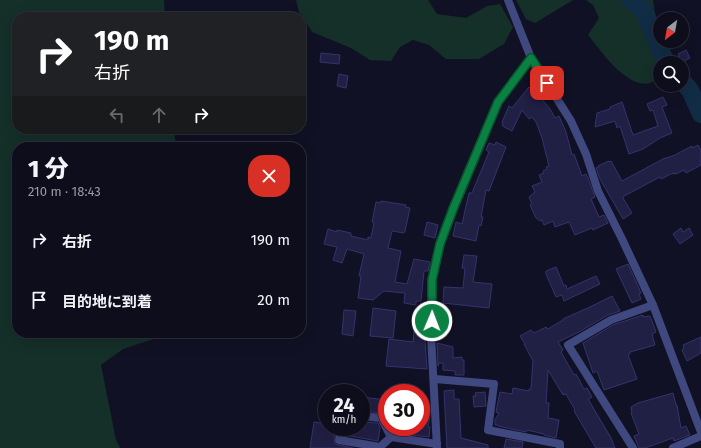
<!DOCTYPE html>
<html lang="ja">
<head>
<meta charset="utf-8">
<style>
	:root { --surface:#0d0d1c; --page:#161625; --text:#f1f3f6; --muted:#9a9ca3; --line:#2d2d3b }
	body { margin:0; font-family:"Fira Sans","Noto Sans JP",sans-serif; background:var(--page); color:var(--text); height:100vh; display:flex; flex-direction:column; font-size:15px; white-space:nowrap }
	* { box-sizing:border-box; margin:0 }
	p { font-size:13px; color:var(--muted) }
	.icon { flex:none; width:22px; height:22px; fill:none; stroke:currentColor; stroke-width:2; stroke-linecap:round; stroke-linejoin:round }
	.map { position:relative; flex:1; overflow:hidden }
	.panel { position:absolute; left:12px; top:142px; width:294px; height:196px; display:flex; flex-direction:column; background:var(--surface); border-radius:16px; box-shadow:0 4px 16px #0002,0 0 0 1px var(--line) }
	.panel>* { flex:none }
	.guide { position:absolute; left:12px; top:12px; width:294px; height:122px; border-radius:16px; box-shadow:0 4px 16px #0002,0 0 0 1px var(--line); background:#202124; color:#fff; overflow:hidden }
	.needle { width:26px; rotate:211deg }
	.buttons { position:absolute; left:653px; top:12px; display:grid; gap:8px }
	.buttons a { display:grid; place-items:center; width:36px; height:36px; border-radius:50%; background:var(--surface); box-shadow:0 4px 16px #0002,0 0 0 1px var(--line); font-size:20px }
	.speed { position:absolute; left:318px; top:384px; display:flex; gap:8px; font-size:20px; font-weight:700; text-align:center }
	.speed>* { display:grid; place-content:center; width:52px; height:52px; border-radius:50%; background:var(--surface); box-shadow:0 4px 16px #0002,0 0 0 1px var(--line); line-height:1 }
	.speed small { font-size:10px; font-weight:400 }
	.speed .limit { border:6px solid #d22; background:#fff; color:#111 }
	.pin { position:absolute; display:grid; place-items:center; width:34px; height:34px; color:#fff; margin:-17px; border-radius:8px; box-shadow:0 2px 6px #0006 }
	.me { position:absolute; width:44px; margin:-22px; rotate:1deg; stroke-linejoin:round; filter:drop-shadow(0 0 3px #0008) }
	.turn { display:flex; align-items:center; gap:14px; height:84px; padding:0 16px; font-size:18px }
	.turn .icon { width:52px; height:52px; stroke-width:2.5 }
	.turn b { display:block; font-size:28px; line-height:34px }
	.lanes { display:flex; align-items:center; height:38px; padding:0 16px; background:#0003; justify-content:center; gap:20px; direction:ltr }
	.lanes .off { opacity:.35 }
	.round { display:grid; place-items:center; flex:none; width:42px; height:42px; border-radius:16px; background:var(--page) }
	.headline { display:flex; align-items:center; justify-content:space-between; height:68px; padding:0 16px }
	h1 { font-size:24px; font-weight:800; line-height:30px }
	ul { padding:0; list-style:none }
	li { display:flex; align-items:center; gap:12px; height:60px; padding:0 16px }
	li div { flex:1 }
	li b { display:block; font-size:15px }
	li em { font-style:normal }
	.map>svg:first-child { display:block }
</style>
</head>
<body>
<div class="map">
<svg width="701" height="448" viewBox="0 0 701 448">
	<rect width="100%" height="100%" fill="#111125"/>
	<g fill="#152f29">
		<path d="M0 0H164L165 17H17V129H174L176 147H17V333H162L157 338 123 349 101 365 116 440 120 448H0Z"/>
		<path d="M296 0H428L437 14 466 18 487 6 500 4 513 27 504 44 479 59H446L429 45 413 40 400 47 391 61 370 60 351 48 312 32 299 12Z"/>
		<path d="M516 0H573L535 23 526 19Z"/>
		<path d="M586 0H653C654 14 660 27 660 41H662L665 63H660V75C657 77 654 82 650 83 627 89 601 51 588 35L599 18 593 5Z"/>
	</g>
	<g fill="none" stroke-linecap="round" stroke-linejoin="round">
		<g stroke="#112c45" stroke-width="18">
			<path d="M631 0 644 11 664 58 668 63"/>
			<path d="M682 81 690 90 701 114"/>
		</g>
	</g>
	<g fill="#201f44" stroke="#35336e">
		<path d="M686 50 690 58 682 62 678 54Z"/>
		<path d="M321 53 340 55 339 64 320 62Z"/>
		<path d="M339 74 348 76 346 88 337 86Z"/>
		<path d="M529 87 539 96 550 109 555 118 559 116 566 132 572 155 574 154 582 176 586 174 588 178 595 197 591 199 599 217 604 215 608 223 593 230 592 228 575 235 569 222 555 227 553 221 544 225 542 220 540 221 536 218 530 205 532 204 529 197 535 192 532 186 542 182 539 175 544 173 543 171 547 169 546 167 549 166 542 138 536 122 532 117 529 119 522 110 512 131 504 127 502 125 503 123 502 122 509 106 512 108Z"/>
		<path d="M663 97 667 105 662 107 672 133 660 138 643 149 629 154 620 126 617 128 615 121 595 127 597 113 610 109V107L622 102 633 135 658 126 653 110 650 111 647 104Z"/>
		<path d="M496 142 506 147 489 191 486 190 481 217H483L481 226 479 225 476 241 453 236 456 222 462 224 469 193H472L489 152 486 150 489 143 495 145Z"/>
		<path d="M698 145 701 150V165L686 173 684 170 676 174V173L673 174V173L661 179 660 177 624 196 623 198 632 213 623 219 600 179 596 168 599 167 598 166 609 161 610 162 611 161 622 181 663 159 675 155 692 146V148Z"/>
		<path d="M381 201 406 205 405 207 410 208 405 231 404 233 392 231 388 248 401 251 395 282 407 284 414 259 430 262 428 271H424L421 301H416V305L404 303 405 293 384 291 373 300 358 298 361 276H359L364 254 347 249 342 263 333 260 337 247 324 244 328 229 337 232V230L351 233V236L368 240V237L371 238 374 223 372 222 376 202 381 203Z"/>
		<path d="M427 222 438 225 435 238 424 235Z"/>
		<path d="M681 228 683 232 689 228 693 235 680 244 673 234Z"/>
		<path d="M464 255 477 256 473 282 492 284 489 308 443 303 444 287 463 288 465 268H462Z"/>
		<path d="M628 264 641 293 639 294 641 299 632 303 616 269Z"/>
		<path d="M556 267 564 286 566 285 567 289 596 276 600 284 564 301 562 295 556 297 546 274V271Z"/>
		<path d="M612 296 620 311 608 315 579 332 558 342 563 350 561 352 574 375 576 374 584 389 587 388 592 397 588 399 611 438 615 448H596L574 411 575 410 566 394 564 395 563 393V395L548 370 546 403H549L548 418 559 420 556 438 544 435V434L527 430 526 432 498 426V425H495V420L499 413 496 412 500 392 512 394 513 388 529 391V389H531L533 361 524 344H525L520 336 531 330 534 333 546 327 548 329 563 320V319L590 307Z"/>
		<path d="M373 308 396 311 393 338 370 336Z"/>
		<path d="M344 310 356 311 353 336 342 334Z"/>
		<path d="M643 315V317L650 316 656 332 652 334 655 345 630 352V354L628 355 637 379 604 390 597 371 593 373 583 343 613 325Z"/>
		<path d="M415 322 426 323 425 341 427 369 386 366 389 339 413 342Z"/>
		<path d="M701 337V353L687 361 682 350 684 348 683 345Z"/>
		<path d="M437 343 453 347V358L462 357V360H464V375H455V371L443 370V363H439L438 366Z"/>
		<path d="M454 390V399H459L461 438 488 445V448H447L444 391Z"/>
		<path d="M485 392 486 406 474 407 473 396H476L475 393Z"/>
		<path d="M673 393 676 405H677L681 428 686 426 690 435 674 441 673 438 645 448H639L634 436 639 434 631 413H632L631 407 638 403Z"/>
		<path d="M361 397 387 400 385 415 382 413 361 411Z"/>
		<path d="M421 404 429 406 430 415 428 427H430L429 437 412 435 413 427H421Z"/>
		<path d="M314 422 327 424V427H335L334 440 335 444 353 448H310Z"/>
		<path d="M361 422 378 423 380 428 378 441 345 435 346 427H361Z"/>
		<path d="M506 439 523 442 522 448H504Z"/>
	</g>
	<g fill="none" stroke-linecap="round" stroke-linejoin="round">
		<g stroke="#404880" stroke-width="8">
			<path d="M508 0 531 58 571 121 586 154 598 191 622 239 653 305 701 432"/>
			<path d="M435 379 494 384 488 430 560 444V448"/>
			<path d="M361 416 381 418 391 437"/>
			<path d="M341 427 339 440 380 447 391 437"/>
			<path d="M391 437 437 444"/>
			<path d="M437 448 431 335 432 280 440 244 458 198 498 102 531 58"/>
			<path d="M633 448 568 345 611 320 653 305"/>
			<path d="M673 448 701 436"/>
		</g>
	</g>
	<g fill="none" stroke-linecap="round" stroke-linejoin="round">
		<defs>
			<path id="route" d="M432 321V280L440 244 453 209 498 102 531 58 547 83"/>
		</defs>
		<use href="#route" stroke="#07532c" stroke-width="10"/>
		<use href="#route" stroke="#0b8043" stroke-width="7"/>
	</g>
</svg>
<div class="buttons">
<a><svg class="needle" viewBox="-14 -14 28 28"><path d="M0-13l5 13h-10z" fill="#e53935"/><path d="M0 13l5-13h-10z" fill="#9a9ca3"/></svg></a>
<a><svg class="icon" aria-label="search" viewBox="0 0 24 24"><circle cx="10" cy="10" r="6"/><path d="M15 15l6 6"/></svg></a>
</div>
<div class="speed"><div>24<small>km/h</small></div><div class="limit">30</div></div>
<div class="pin" style="left:547px;top:83px;background:#d93025"><svg class="icon" aria-label="arrive" viewBox="0 0 24 24"><path d="M6 21V4h12l-3 4 3 4H6"/></svg></div>
<svg class="me" style="left:432px;top:321px" viewBox="-20 -20 40 40"><circle r="17" fill="#0b8043" stroke="#fff" stroke-width="3"/><path d="M0-11L8 9 0 5-8 9z" fill="#fff"/></svg>
<div class="guide">
<div class="turn"><svg class="icon" aria-label="right" viewBox="0 0 24 24"><path d="M7 20v-9h11M14 6l5 5-5 5"/></svg><div><b>190 m</b>右折</div></div>
<div class="lanes"><svg class="icon off" aria-label="left" viewBox="0 0 24 24"><path d="M17 20v-9H6M10 6l-5 5 5 5"/></svg><svg class="icon off" aria-label="ahead" viewBox="0 0 24 24"><path d="M12 20V5M6 11l6-6 6 6"/></svg><svg class="icon" aria-label="right" viewBox="0 0 24 24"><path d="M7 20v-9h11M14 6l5 5-5 5"/></svg></div>
</div>
<section class="panel">
<div class="headline"><div><h1>1 分</h1><p>210 m · 18:43</p></div><a class="round" style="background:#d93025;color:#fff"><svg class="icon" aria-label="close" viewBox="0 0 24 24"><path d="M6 6l12 12M18 6L6 18"/></svg></a></div>
<ul>
<li><svg class="icon" aria-label="right" viewBox="0 0 24 24"><path d="M7 20v-9h11M14 6l5 5-5 5"/></svg><div><b>右折</b></div><em>190 m</em></li>
<li><svg class="icon" aria-label="arrive" viewBox="0 0 24 24"><path d="M6 21V4h12l-3 4 3 4H6"/></svg><div><b>目的地に到着</b></div><em>20 m</em></li>
</ul>
</section>
</div>
</body>
</html>
